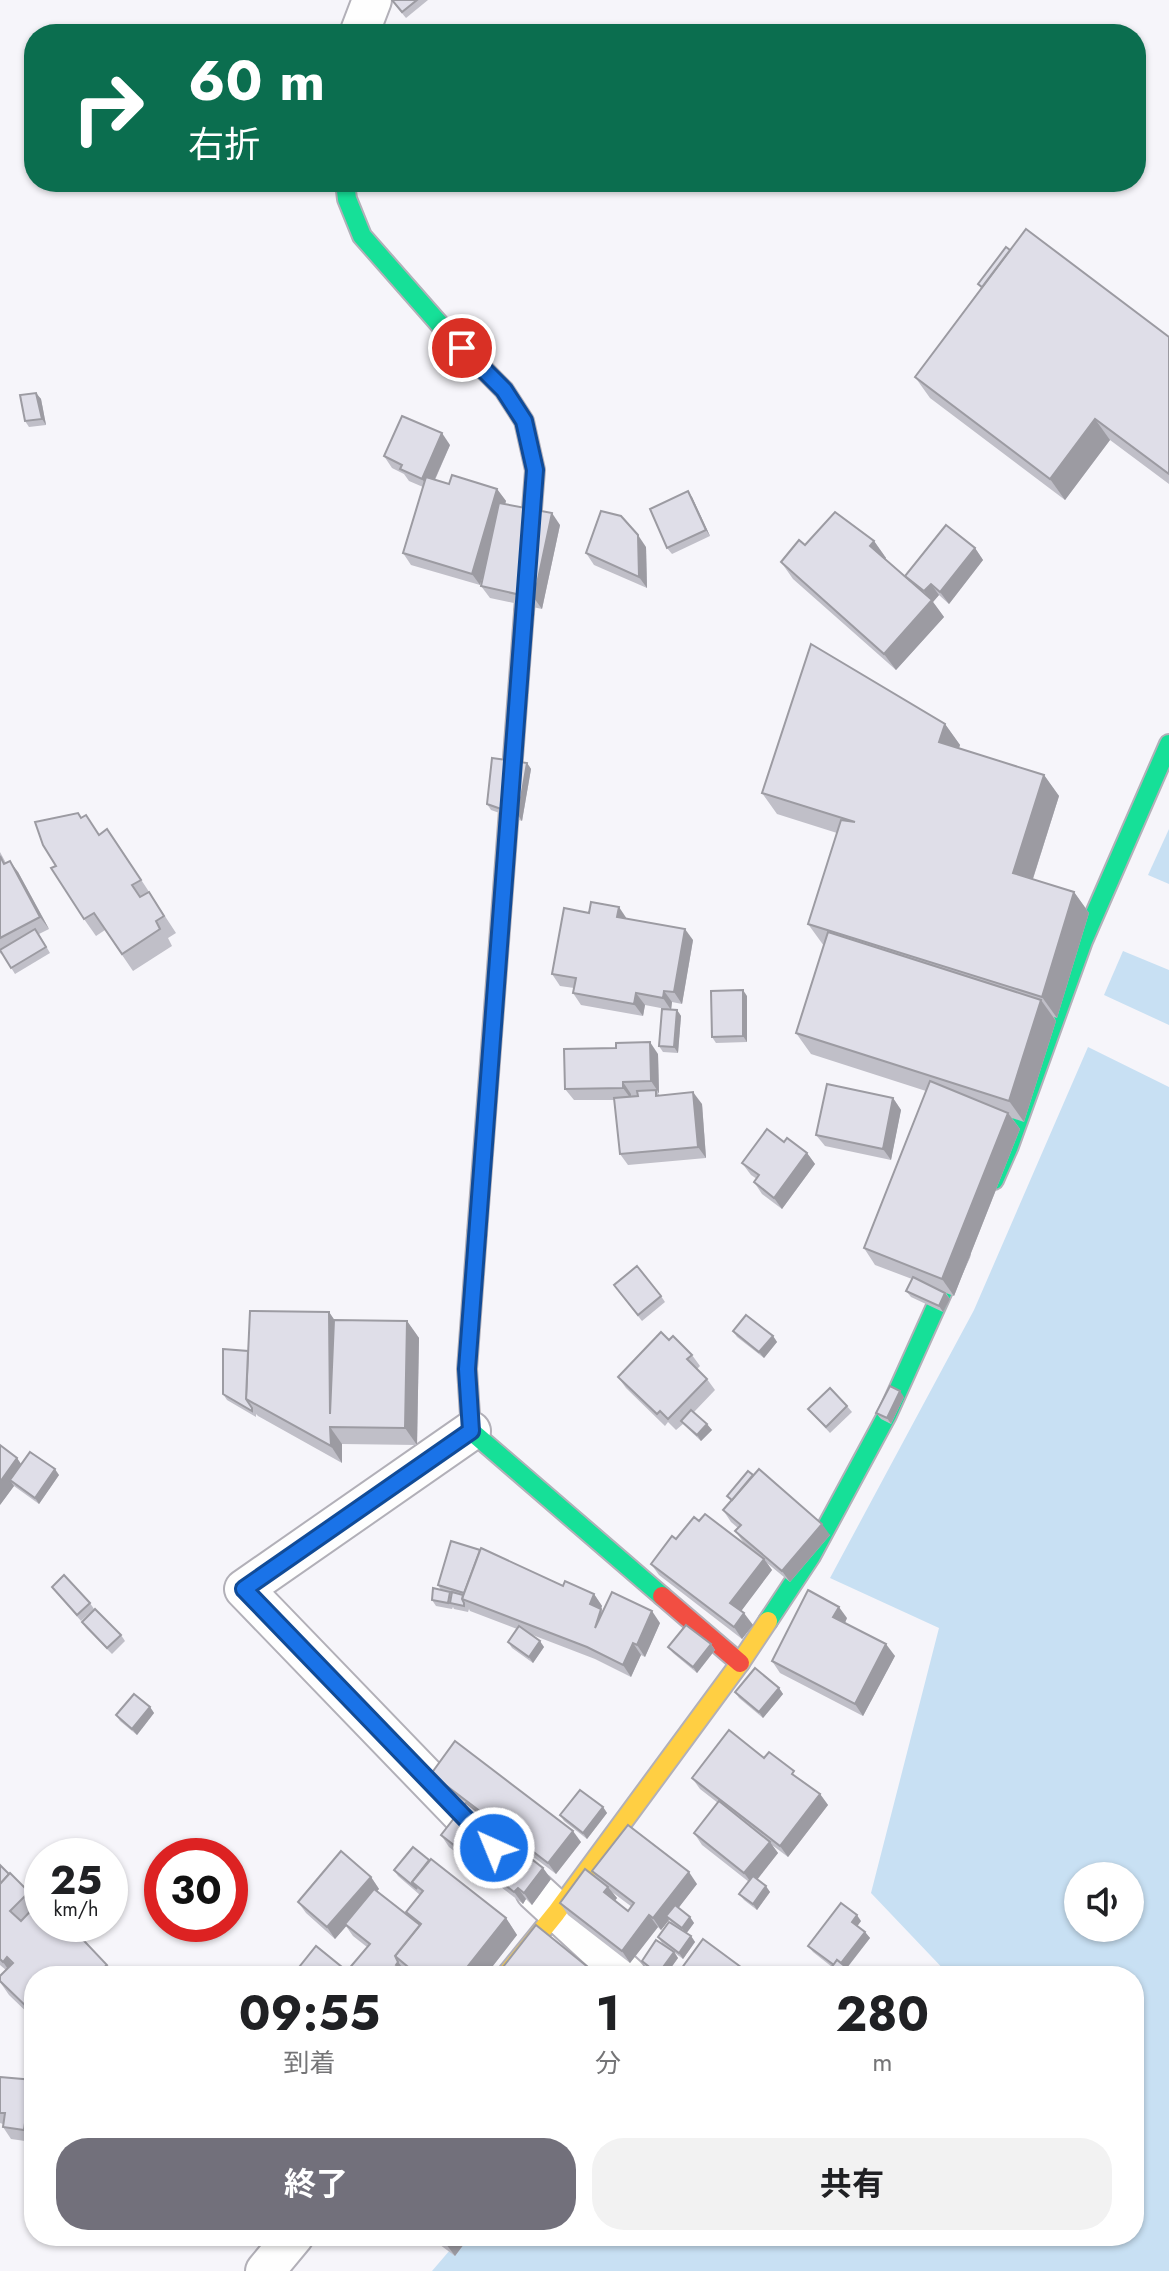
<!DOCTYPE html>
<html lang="ja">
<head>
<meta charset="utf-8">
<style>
	:root { --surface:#fff; --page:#f2f2f2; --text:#202124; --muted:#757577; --accent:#72707b }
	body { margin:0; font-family:Jost,"Noto Sans JP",sans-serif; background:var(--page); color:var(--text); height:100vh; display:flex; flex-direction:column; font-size:30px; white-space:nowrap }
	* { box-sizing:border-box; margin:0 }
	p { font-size:26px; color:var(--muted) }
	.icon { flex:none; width:44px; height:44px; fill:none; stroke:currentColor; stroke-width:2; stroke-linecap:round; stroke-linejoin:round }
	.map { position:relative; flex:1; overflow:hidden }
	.sheet { position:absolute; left:24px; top:1966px; width:1120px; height:280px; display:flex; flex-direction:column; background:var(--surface); border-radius:32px; box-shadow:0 2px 6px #0004 }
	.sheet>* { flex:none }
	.banner { position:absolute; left:24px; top:24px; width:1122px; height:168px; border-radius:32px; box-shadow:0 2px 6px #0004; background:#0b6e4f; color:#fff; overflow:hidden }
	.controls { position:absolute; left:1064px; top:1862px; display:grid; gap:16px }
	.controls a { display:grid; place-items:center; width:80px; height:80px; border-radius:50%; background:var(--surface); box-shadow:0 2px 6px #0004; font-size:40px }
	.speed { position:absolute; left:24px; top:1838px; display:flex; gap:16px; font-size:40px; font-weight:700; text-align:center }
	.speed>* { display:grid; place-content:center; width:104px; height:104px; border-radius:50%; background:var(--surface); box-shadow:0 2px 6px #0004; line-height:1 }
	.speed small { font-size:20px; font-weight:400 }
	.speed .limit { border:12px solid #d22; background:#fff; color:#111 }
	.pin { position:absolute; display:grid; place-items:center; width:68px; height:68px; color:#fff; margin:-34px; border:4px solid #fff; border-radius:50%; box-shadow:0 2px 8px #0007 }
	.me { position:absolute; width:88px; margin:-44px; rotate:316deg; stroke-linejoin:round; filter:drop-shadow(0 0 6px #0008) }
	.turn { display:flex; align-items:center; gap:28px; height:168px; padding:0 32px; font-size:36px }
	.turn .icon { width:104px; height:104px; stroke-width:2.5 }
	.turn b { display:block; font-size:56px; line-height:68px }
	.eta { display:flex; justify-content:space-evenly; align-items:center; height:136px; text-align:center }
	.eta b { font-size:48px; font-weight:700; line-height:56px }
	.button { display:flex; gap:16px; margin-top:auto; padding:16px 32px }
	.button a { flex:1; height:92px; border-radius:32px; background:var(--accent); color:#fff; font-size:32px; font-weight:700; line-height:92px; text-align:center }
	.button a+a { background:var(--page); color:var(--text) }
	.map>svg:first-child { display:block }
</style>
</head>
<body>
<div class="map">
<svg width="1169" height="2271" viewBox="0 0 1169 2271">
	<rect width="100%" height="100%" fill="#f6f5fa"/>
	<g fill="#c8e0f3" fill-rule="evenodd">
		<path d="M1169 829V884L1148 875Z"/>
		<path d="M1123 951 1169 970V1025L1104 995Z"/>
		<path d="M1088 1047 1169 1087V2271H432L462 2236H1134V1976H950L871 1893 939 1628 830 1578 974 1310ZM1078 1876H1130V1928H1078Z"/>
	</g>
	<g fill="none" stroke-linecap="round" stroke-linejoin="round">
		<defs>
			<g id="street">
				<path d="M359 34 372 0"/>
				<path d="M471 1431 244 1589 495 1849"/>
				<path d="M535 1891 627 1976"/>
				<path d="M265 2271 294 2236"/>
			</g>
			<g id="fast">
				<path d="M345 182 347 199 362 236 442 327 504 390 524 421 535 470 524 612"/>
				<path d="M994 1180 1009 1146 1083 941 1169 744"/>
				<path d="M477 1233 467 1369 471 1431 662 1596"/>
				<path d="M768 1621 811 1556 887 1415 960 1253"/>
			</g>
			<g id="slow">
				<path d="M477 1233 524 612"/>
				<path d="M505 1976 556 1913 740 1663 768 1621"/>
			</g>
			<path id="jam" d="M662 1596 740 1663"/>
		</defs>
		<use href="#street" stroke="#b2b0b8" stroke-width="42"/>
		<use href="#fast" stroke="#b2b0b8" stroke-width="22"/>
		<use href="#slow" stroke="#b2b0b8" stroke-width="22"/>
		<use href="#jam" stroke="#b2b0b8" stroke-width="22"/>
		<use href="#street" stroke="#fefefe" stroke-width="38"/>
		<use href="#fast" stroke="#16e098" stroke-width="18"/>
		<use href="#slow" stroke="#ffcf43" stroke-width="18"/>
		<use href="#jam" stroke="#f24e42" stroke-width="18"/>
	</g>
	<g fill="#c0bfc8" fill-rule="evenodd">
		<path d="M391 0H428L406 18Z"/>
		<path d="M1010 250 1169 337V484L1110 440 1065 500 930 398 915 377 981 288 978 284Z"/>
		<path d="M36 393 41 399 46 425 29 427 25 421Z"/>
		<path d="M450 445 435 480 449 484 497 489 506 501 505 504 560 525 542 609 490 598 481 586 485 568 480 585 411 565 403 553 423 487 409 481 404 474 392 468 384 456Z"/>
		<path d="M692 497 710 536 672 554 667 548Z"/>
		<path d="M874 541 886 558 885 559 905 577 975 548 983 560 949 604 939 595 933 602 944 617 896 670 793 579 781 562 805 545Z"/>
		<path d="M646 547 647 588 594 565 586 553Z"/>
		<path d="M945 724 960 745 959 748 1044 775 1059 796 1033 879 1074 892 1089 913 1057 1018 1054 1017 1056 1021 1024 1122 1012 1118 1020 1129 954 1296 946 1293 950 1299 943 1312 911 1297 906 1291 912 1279 875 1265 864 1248 926 1091 811 1054 796 1033 824 946 808 924 837 833 777 814 762 793Z"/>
		<path d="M527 763 531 769 522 821 491 810 487 804Z"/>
		<path d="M82 818 99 834 119 846 176 933 168 938 172 946 133 971 105 930 96 936 84 919 56 866Z"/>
		<path d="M0 852 6 863 18 872 49 929 39 934 50 953 15 974 2 953 1 954 0 952Z"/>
		<path d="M627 919 693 940 682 1004 672 1002 671 1010 645 1005 643 1016 581 1005 573 993 574 988 560 986 552 974Z"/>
		<path d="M747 996V1042L716 1043 712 1037Z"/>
		<path d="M677 1010 681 1016 678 1053 663 1052 659 1046Z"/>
		<path d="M658 1054 659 1093H658L660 1096 702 1104 706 1158 628 1165 620 1154 614 1100H574L565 1089Z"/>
		<path d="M893 1098 901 1110 891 1160 825 1146 816 1135Z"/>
		<path d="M784 1142 807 1153 815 1164 782 1209 762 1194 754 1182 757 1179 751 1175 742 1163Z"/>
		<path d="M618 1291 661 1296 665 1302 642 1321Z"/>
		<path d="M329 1312 334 1320 407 1321 419 1338 417 1445 342 1444V1463L258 1416 256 1414V1417L227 1400 223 1394 248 1351Z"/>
		<path d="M733 1331 773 1336 777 1342 764 1358 737 1337Z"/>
		<path d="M669 1340 692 1355 700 1366 697 1369 707 1379 715 1390 694 1412 712 1430 701 1441 683 1424 676 1430 668 1422 665 1426 626 1388 618 1377Z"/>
		<path d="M904 1397 891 1424 881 1419 876 1413Z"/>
		<path d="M847 1406 852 1412 830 1433 808 1409Z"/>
		<path d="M17 1458 21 1464 59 1475 39 1504 14 1486 0 1505Z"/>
		<path d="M727 1496 830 1535 790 1582 767 1563 772 1570 741 1611 753 1625 742 1639 659 1575 651 1564 676 1539 699 1521 744 1543 735 1531 738 1528 731 1522 723 1510 731 1501Z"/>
		<path d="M438 1585 563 1586 594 1594 602 1606 601 1609 603 1611 660 1623 645 1657 641 1655 631 1677 595 1659 530 1634 544 1647 533 1663 512 1648 508 1642 517 1629 470 1611 469 1609 468 1612 454 1609 453 1607 452 1609 436 1606 432 1600 441 1590Z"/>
		<path d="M52 1587 90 1603 94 1609 81 1621Z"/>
		<path d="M847 1618 845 1623 895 1656 863 1716 780 1673 772 1661Z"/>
		<path d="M82 1622 121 1635 125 1641 112 1654 86 1628Z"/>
		<path d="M711 1644 715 1650 697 1673 673 1653 668 1647Z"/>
		<path d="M779 1688 783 1694 763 1718 739 1698 735 1692Z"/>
		<path d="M150 1707 154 1713 137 1735 120 1721 116 1715Z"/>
		<path d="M764 1758 800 1780 820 1794 828 1805 788 1857 772 1845 778 1853 757 1879 770 1892 757 1910 744 1900 739 1894 749 1882 702 1845 694 1833 718 1803 700 1789 692 1778Z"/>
		<path d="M431 1774 581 1842 556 1874 491 1825 495 1830 543 1868 551 1879 532 1905 526 1899 523 1904 449 1847 441 1835 465 1805 439 1785Z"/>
		<path d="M603 1807 607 1813 587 1839 564 1821 560 1815Z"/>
		<path d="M429 1860 506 1918 517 1935 485 1976H410L407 1973 406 1976H292L347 1971 367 1947 353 1936 346 1926 335 1939 306 1913 298 1902 371 1877 379 1889 377 1891 409 1917 406 1912 420 1895 398 1876 394 1870Z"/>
		<path d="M0 1865 29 1892 37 1903 42 1924H72L83 1940 107 1965 115 1976H34V2019L9 1995 0 1982V1976L6 1970 0 1965Z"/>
		<path d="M592 1871 697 1884 678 1908 690 1917 694 1923 686 1933 691 1936 695 1942 683 1959 675 1953 678 1958 665 1976H658L646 1967 642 1961 662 1943 658 1937 671 1922 669 1920 661 1930 658 1927 630 1963 568 1915 560 1903 597 1878ZM612 1892 632 1907 628 1911 615 1901 617 1898Z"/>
		<path d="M861 1921 857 1926 865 1932 870 1938 847 1968 832 1967 813 1952 808 1946Z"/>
		<path d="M0 2077 34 2080V2128L32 2142 11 2139 3 2127V2124L0 2123Z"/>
		<path d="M428 2236H470L455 2256Z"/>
	</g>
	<g fill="#9c9ba2">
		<path d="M36 393 41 399 46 425 42 419Z"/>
		<path d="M1095 419 1110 440 1065 500 1050 479Z"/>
		<path d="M442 433 450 445 430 490 422 479Z"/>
		<path d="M497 489 506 501 480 585 472 574Z"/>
		<path d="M688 491 692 497 710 536 706 530Z"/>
		<path d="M552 513 560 525 542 609 534 598Z"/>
		<path d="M638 535 646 547 647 588 639 577Z"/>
		<path d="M874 541 886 558 882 562 870 546Z"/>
		<path d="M975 548 983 560 949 604 940 592Z"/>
		<path d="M931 584 939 595 933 602 944 617 896 670 884 654 931 602 924 591Z"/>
		<path d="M945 724 960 745 954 763 939 742Z"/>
		<path d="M527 763 531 769 522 821 518 815Z"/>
		<path d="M1044 775 1059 796 1028 894 1013 873Z"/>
		<path d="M10 861 18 872 49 929 40 917Z"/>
		<path d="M1074 892 1089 913 1057 1018 1042 997Z"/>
		<path d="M619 907 627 919 617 917Z"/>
		<path d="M685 929 693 940 682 1004 674 992Z"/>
		<path d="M743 990 747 996V1042L743 1036Z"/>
		<path d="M664 991 672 1002 671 1010 663 998Z"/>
		<path d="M636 993 645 1005 643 1016 634 1004Z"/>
		<path d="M1041 1000 1056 1021 1024 1122 1009 1101Z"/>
		<path d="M677 1010 681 1016 678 1053 674 1047Z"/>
		<path d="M650 1042 658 1054 659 1093 651 1081Z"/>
		<path d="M623 1082 631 1094V1099L623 1088Z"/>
		<path d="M693 1092 702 1104 706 1158 698 1147Z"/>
		<path d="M893 1098 901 1110 891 1160 883 1149Z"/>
		<path d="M1008 1113 1020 1129 954 1296 942 1279Z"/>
		<path d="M807 1153 815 1164 782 1209 774 1198Z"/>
		<path d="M945 1293 950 1299 943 1312 939 1306Z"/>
		<path d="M329 1312 340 1328 330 1414Z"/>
		<path d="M407 1321 419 1338 417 1445 405 1428Z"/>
		<path d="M773 1336 777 1342 764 1358 759 1352Z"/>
		<path d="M900 1391 904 1397 891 1424 887 1418Z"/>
		<path d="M707 1424 712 1430 701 1441 697 1435Z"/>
		<path d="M330 1427 342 1444V1463L331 1446Z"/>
		<path d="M17 1458 25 1470 10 1480 14 1486 0 1505V1482Z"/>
		<path d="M55 1469 59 1475 39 1504 35 1498Z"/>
		<path d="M822 1524 830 1535 790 1582 782 1571Z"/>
		<path d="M764 1559 772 1570 739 1614 730 1603Z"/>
		<path d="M594 1594 602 1606 598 1616 590 1604Z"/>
		<path d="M839 1607 847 1618 842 1629 833 1617Z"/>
		<path d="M652 1611 660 1623 645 1657 637 1645Z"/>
		<path d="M744 1613 753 1625 742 1639 734 1627Z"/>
		<path d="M540 1641 544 1647 533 1663 529 1657Z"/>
		<path d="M633 1643 641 1655 631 1677 623 1665Z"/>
		<path d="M711 1644 715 1650 697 1673 693 1667Z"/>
		<path d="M886 1644 895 1656 863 1716 855 1704Z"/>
		<path d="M779 1688 783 1694 763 1718 759 1712Z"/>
		<path d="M150 1707 154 1713 137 1735 132 1729Z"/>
		<path d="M820 1794 828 1805 788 1857 780 1846Z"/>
		<path d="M603 1807 607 1813 587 1839 583 1833Z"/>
		<path d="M573 1831 581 1842 556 1874 548 1863Z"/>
		<path d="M770 1842 778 1853 753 1885 744 1873Z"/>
		<path d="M543 1868 551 1879 532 1905 524 1893Z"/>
		<path d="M689 1872 697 1884 670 1919 666 1916 669 1920 661 1930 653 1918Z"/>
		<path d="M371 1877 379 1889 335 1939 327 1927Z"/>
		<path d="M766 1886 770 1892 757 1910 753 1904Z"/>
		<path d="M608 1887 617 1898 612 1904 604 1892Z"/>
		<path d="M518 1888 526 1899 523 1904 514 1892Z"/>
		<path d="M649 1915 658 1927 630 1963 622 1951Z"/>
		<path d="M857 1915 861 1921 856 1928 852 1922Z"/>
		<path d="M690 1917 694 1923 686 1934 682 1928Z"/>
		<path d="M506 1918 517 1935 485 1976H460Z"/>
		<path d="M70 1924H72L83 1940 69 1925Z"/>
		<path d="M865 1932 870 1938 842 1974 838 1968Z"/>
		<path d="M691 1936 695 1942 683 1959 679 1953Z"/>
		<path d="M674 1952 678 1958 665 1976H660L658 1974Z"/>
		<path d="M7 1957 19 1974 15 1979 3 1962Z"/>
		<path d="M398 1962 407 1973 406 1976H392Z"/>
		<path d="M589 1968 595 1976H583Z"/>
		<path d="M26 2116 34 2128 32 2142 24 2130Z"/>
		<path d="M453 2236H470L455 2256 446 2244Z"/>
	</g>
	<g fill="#dfdee8" stroke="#9c9ba2" stroke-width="2">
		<path d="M392 0H417L402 12Z"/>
		<path d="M1026 229 1169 337V474L1095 419 1050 479 915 377Z"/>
		<path d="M1006 247 1010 250 982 287 978 284Z"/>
		<path d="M36 393 42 419 25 421 20 395Z"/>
		<path d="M402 416 442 433 422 479 400 469 402 465 384 456Z"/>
		<path d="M452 475 497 489 472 574 403 553 426 477 449 484Z"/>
		<path d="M688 491 706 530 667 548 650 509Z"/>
		<path d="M499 503 552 513 534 598 481 586Z"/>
		<path d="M601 511 621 516 638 535 639 577 586 553Z"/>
		<path d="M835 512 874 541 870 546 932 600 884 654 781 562 799 540 805 545Z"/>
		<path d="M946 525 975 548 940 592 931 584 924 591 905 576Z"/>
		<path d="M811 644 945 724 939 742 1044 775 1013 873 1074 892 1042 997 808 924 841 820 855 822 762 793Z"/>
		<path d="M492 758 527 763 518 815 487 804Z"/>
		<path d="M78 813 81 818 86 815 99 835 107 829 141 880 132 885 140 897 149 892 164 916 156 921 160 929 122 954 94 913 84 919 51 868 56 866 43 845 35 822Z"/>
		<path d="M0 856 4 864 10 861 40 917 0 938Z"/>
		<path d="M591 902 619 907 617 917 685 929 674 992 664 991 663 998 636 993 634 1004 573 993 576 978 552 974 564 908 589 913Z"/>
		<path d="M35 929 46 947 11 968 0 950Z"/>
		<path d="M828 932 1041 1000 1009 1101 796 1033Z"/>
		<path d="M743 990V1036L712 1037 711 991Z"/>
		<path d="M662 1009 677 1010 674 1047 659 1046Z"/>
		<path d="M650 1042 651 1081 623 1082V1088L565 1089 564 1049 616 1048V1043Z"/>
		<path d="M930 1081 1008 1113 942 1279 864 1248Z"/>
		<path d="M827 1084 893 1098 883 1149 816 1135Z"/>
		<path d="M656 1090V1096L693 1092 698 1147 620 1154 614 1098 638 1096 637 1091Z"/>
		<path d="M767 1129 784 1142 787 1138 807 1153 774 1198 754 1182 759 1175 742 1163Z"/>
		<path d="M637 1266 661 1296 638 1315 614 1285Z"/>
		<path d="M913 1277 945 1293 939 1306 906 1291Z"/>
		<path d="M250 1311 329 1312 330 1414 334 1320 407 1321 405 1428 330 1427 331 1446 246 1399Z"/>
		<path d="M746 1315 773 1336 759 1352 733 1331Z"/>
		<path d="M661 1332 669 1340 673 1336 692 1355 687 1359 707 1379 668 1419 660 1411 657 1414 618 1377Z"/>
		<path d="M223 1349 248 1351 246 1399 252 1408V1411L223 1394Z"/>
		<path d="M890 1386 900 1391 887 1418 876 1413Z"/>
		<path d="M830 1388 847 1406 826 1427 808 1409Z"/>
		<path d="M691 1410 707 1424 697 1435 681 1421Z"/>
		<path d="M0 1445 17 1458 0 1482Z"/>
		<path d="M30 1452 55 1469 35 1498 10 1480Z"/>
		<path d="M759 1469 822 1524 782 1571 735 1531 741 1525 723 1510Z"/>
		<path d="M748 1471 753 1475 732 1500 727 1496Z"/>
		<path d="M705 1514 764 1559 730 1603 744 1613 734 1627 651 1564 672 1536 676 1539 694 1517 699 1521Z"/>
		<path d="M451 1541 480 1550 464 1593 438 1585Z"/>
		<path d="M481 1548 563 1586 565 1581 594 1594 590 1604 601 1609 595 1628 612 1592 652 1611 637 1645 633 1643 623 1665 587 1647 462 1599Z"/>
		<path d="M64 1575 90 1603 77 1615 52 1587Z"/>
		<path d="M433 1588 450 1592 448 1603 432 1600Z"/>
		<path d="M808 1590 839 1607 833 1617 886 1644 855 1704 772 1661Z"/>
		<path d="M452 1592 463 1595 462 1599 464 1603V1606L450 1603Z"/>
		<path d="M95 1609 121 1635 107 1648 82 1622Z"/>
		<path d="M686 1625 711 1644 693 1667 668 1647Z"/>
		<path d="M519 1626 540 1641 529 1657 508 1642Z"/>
		<path d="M755 1668 779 1688 759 1712 735 1692Z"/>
		<path d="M134 1694 150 1707 132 1729 116 1715Z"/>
		<path d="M729 1730 764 1758 769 1752 794 1771 792 1774 820 1794 780 1846 692 1778Z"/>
		<path d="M455 1741 573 1831 548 1863 431 1774Z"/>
		<path d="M580 1790 603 1807 583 1833 560 1815Z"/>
		<path d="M719 1801 770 1842 744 1873 694 1833Z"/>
		<path d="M466 1803 487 1819 484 1822 543 1868 524 1893 518 1888 514 1892 441 1835Z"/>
		<path d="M628 1825 689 1872 653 1918 649 1915 622 1951 560 1903 585 1869 608 1887 604 1892 628 1911 634 1903 592 1871Z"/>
		<path d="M413 1847 429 1860 412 1882 417 1889 394 1870Z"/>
		<path d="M341 1851 371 1877 327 1927 298 1902Z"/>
		<path d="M431 1859 506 1918 460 1976H419L395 1956 421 1924 406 1912 423 1891 412 1882Z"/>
		<path d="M0 1865 9 1874 0 1884Z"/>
		<path d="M10 1873 29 1892 10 1911 21 1921 42 1899V1924H70L69 1925 107 1965 103 1968 109 1974 107 1976H34V2014L0 1981V1976L13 1963 7 1957 3 1962 0 1959V1884Z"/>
		<path d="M753 1876 766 1886 753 1904 739 1894Z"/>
		<path d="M374 1889 420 1925 395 1956 398 1962 396 1965 399 1967 392 1976H292L316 1946 347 1971 370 1944 345 1924Z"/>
		<path d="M841 1903 857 1915 852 1922 865 1932 841 1963 837 1960 834 1965 808 1946Z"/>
		<path d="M675 1905 690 1917 682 1928 666 1916Z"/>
		<path d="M669 1922 691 1936 679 1953 658 1937Z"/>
		<path d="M536 1925 589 1968 583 1976H496Z"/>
		<path d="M703 1939 753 1976H676Z"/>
		<path d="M656 1940 674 1952 658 1974 642 1961Z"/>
		<path d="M837 1960 857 1976H825Z"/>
		<path d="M0 2077 34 2080V2117L26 2116 24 2130 3 2127 5 2113H0Z"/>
		<path d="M435 2236H453L446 2244Z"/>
	</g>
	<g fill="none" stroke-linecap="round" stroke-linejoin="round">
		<defs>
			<path id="route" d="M462 348 504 390 524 421 535 470 467 1369 471 1431 244 1589 494 1848"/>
		</defs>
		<use href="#route" stroke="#114b97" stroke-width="20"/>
		<use href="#route" stroke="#1a73e8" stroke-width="14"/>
	</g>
</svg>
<div class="controls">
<a><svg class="icon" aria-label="sound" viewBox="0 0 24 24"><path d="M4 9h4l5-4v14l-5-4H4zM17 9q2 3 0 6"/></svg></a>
</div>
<div class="speed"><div>25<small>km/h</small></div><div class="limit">30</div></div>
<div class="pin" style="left:462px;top:348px;background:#d93025"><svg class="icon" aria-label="arrive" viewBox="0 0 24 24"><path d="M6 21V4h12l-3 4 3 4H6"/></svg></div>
<svg class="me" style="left:494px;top:1848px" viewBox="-20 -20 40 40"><circle r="17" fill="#1a73e8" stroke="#fff" stroke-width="3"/><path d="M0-11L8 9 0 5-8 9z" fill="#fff"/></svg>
<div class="banner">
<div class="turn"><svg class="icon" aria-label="right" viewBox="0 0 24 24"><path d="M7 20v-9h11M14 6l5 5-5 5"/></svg><div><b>60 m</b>右折</div></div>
</div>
<section class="sheet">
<div class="eta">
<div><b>09:55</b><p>到着</p></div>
<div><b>1</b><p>分</p></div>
<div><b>280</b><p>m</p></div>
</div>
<div class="button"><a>終了</a><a>共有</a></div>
</section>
</div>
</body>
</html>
